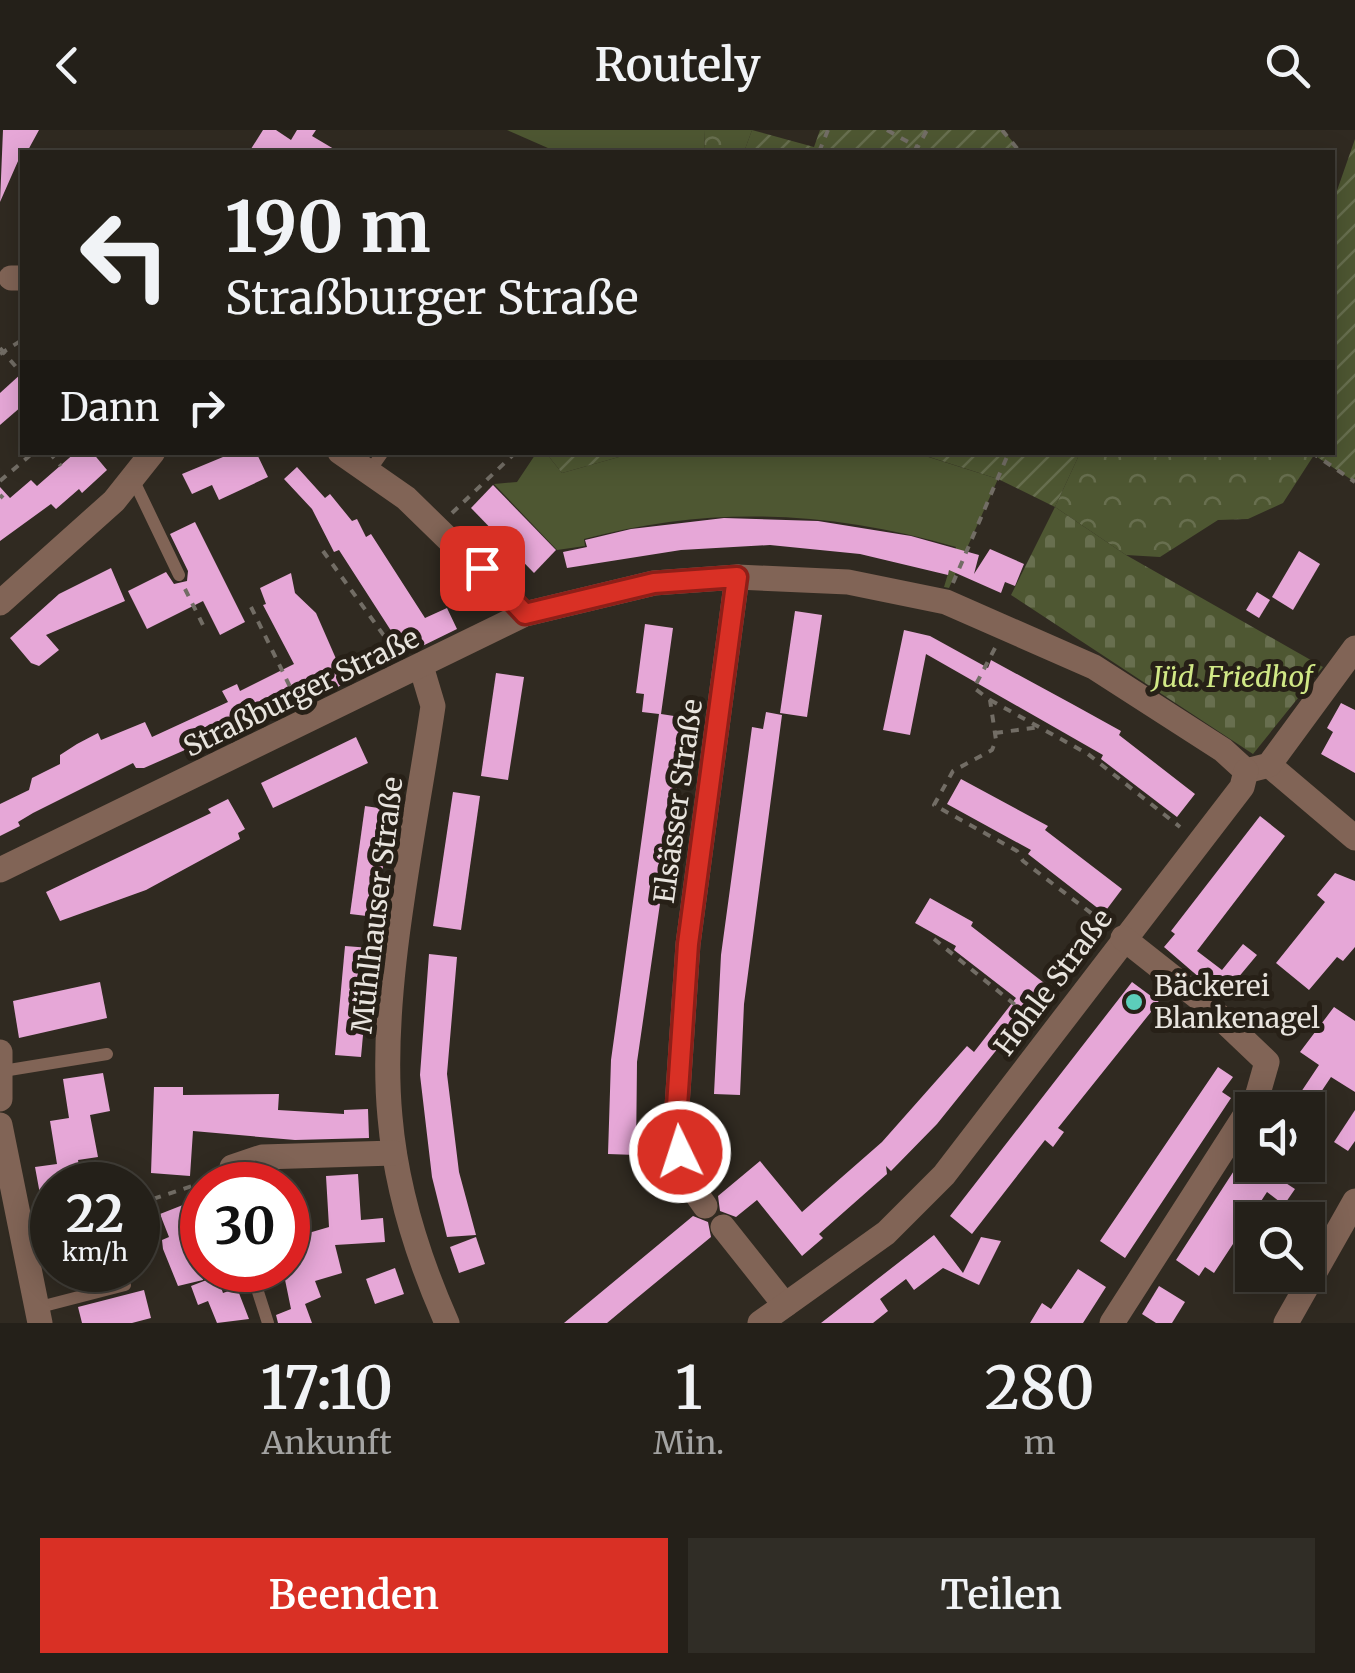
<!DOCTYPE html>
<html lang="de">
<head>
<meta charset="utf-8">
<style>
	:root { --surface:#242019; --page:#302d26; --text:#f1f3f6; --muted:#a3a3a2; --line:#413e38; --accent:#d93025 }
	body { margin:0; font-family:Merriweather,serif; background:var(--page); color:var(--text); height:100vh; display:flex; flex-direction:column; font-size:38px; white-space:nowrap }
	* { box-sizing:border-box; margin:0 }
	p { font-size:32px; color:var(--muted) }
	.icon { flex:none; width:55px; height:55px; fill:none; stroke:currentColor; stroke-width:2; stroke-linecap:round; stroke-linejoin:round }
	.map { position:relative; height:1193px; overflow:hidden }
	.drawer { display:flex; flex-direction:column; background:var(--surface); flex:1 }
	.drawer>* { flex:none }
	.top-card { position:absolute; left:20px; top:20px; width:1315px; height:305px; border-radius:0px; box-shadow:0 5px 25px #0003,0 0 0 2px var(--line); background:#242019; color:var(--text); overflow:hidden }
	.buttons { position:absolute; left:1235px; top:962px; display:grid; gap:20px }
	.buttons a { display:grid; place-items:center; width:90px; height:90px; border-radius:0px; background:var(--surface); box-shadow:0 5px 25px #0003,0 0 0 2px var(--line); font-size:50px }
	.speed { position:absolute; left:30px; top:1032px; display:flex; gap:20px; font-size:50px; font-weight:700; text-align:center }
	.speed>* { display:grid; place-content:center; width:130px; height:130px; border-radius:50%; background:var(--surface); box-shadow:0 5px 25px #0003,0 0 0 2px var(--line); line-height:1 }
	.speed small { font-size:25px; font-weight:400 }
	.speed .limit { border:15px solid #d22; background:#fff; color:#111 }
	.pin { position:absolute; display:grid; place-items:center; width:85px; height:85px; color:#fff; margin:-42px; border-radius:20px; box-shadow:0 5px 15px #0006 }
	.me { position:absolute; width:110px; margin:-55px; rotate:356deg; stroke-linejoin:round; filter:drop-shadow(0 0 8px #0008) }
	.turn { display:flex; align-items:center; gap:35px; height:210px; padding:0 40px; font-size:45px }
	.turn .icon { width:130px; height:130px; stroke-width:2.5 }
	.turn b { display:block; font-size:70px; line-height:85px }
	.then { display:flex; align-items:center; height:95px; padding:0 40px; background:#0003; gap:20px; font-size:38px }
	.eta { display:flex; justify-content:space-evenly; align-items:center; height:170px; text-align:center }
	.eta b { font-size:60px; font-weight:600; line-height:70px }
	.cta { display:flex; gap:20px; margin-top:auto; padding:20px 40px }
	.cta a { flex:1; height:115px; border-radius:0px; background:var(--accent); color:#fff; font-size:40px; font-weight:600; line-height:115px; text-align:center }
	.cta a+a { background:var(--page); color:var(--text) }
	header { display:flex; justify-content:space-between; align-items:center; height:130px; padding:0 40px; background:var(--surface); font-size:45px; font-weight:600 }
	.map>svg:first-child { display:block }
</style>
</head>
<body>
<header><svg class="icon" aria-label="back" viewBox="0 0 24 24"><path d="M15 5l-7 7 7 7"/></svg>Routely<svg class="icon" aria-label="search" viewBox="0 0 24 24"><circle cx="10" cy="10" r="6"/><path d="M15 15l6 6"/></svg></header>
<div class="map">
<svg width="1355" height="1193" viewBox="0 0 1355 1193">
	<defs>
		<pattern id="forest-crowns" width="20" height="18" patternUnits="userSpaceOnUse" patternTransform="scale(2.5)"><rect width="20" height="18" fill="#4e5732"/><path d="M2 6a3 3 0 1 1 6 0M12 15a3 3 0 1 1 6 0" fill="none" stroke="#686f4f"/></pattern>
		<pattern id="cemetery-stones" width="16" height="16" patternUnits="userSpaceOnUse" patternTransform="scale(2.5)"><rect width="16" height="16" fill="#4e5732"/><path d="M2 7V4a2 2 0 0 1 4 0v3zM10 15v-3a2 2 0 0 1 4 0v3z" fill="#686f4f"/></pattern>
		<pattern id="garden-furrows" width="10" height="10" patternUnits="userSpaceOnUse" patternTransform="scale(2.5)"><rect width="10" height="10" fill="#4e5732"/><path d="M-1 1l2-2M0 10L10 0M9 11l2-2" fill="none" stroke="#686f4f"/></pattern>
	</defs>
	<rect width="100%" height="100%" fill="#302a21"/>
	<g fill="#4e5732">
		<path d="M507 0H704L705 22H557Z"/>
		<path d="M537 322 546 323 562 343 633 323H916L998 349 949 458 944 457 956 417C830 381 712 375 584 409L585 416 557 420 494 354 517 352Z"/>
	</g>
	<g fill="url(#forest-crowns)">
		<path d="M704 0H752L744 22H705Z"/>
		<path d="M1311 322 1314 325 1283 373 1248 389 1218 390 1160 427 1126 425 1055 377 1080 323Z"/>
	</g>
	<path fill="url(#cemetery-stones)" d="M1055 377 1126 425 1323 537 1253 624 1011 465Z"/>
	<g fill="url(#garden-furrows)">
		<path d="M752 0 814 17 820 0H1003L1021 22H744Z"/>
		<path d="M1355 9V352L1311 323 1332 322 1333 72Z"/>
		<path d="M546 323H633L562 343Z"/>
		<path d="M917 323H1080L1055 377 998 349Z"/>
	</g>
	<g fill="#e6a7d7">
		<path d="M3 0H39L27 22H22L0 72Z"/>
		<path d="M263 0H276L291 10 297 0H316L312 6 339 22H249Z"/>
		<path d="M22 243V276L0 295V263Z"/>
		<path d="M76 322H92L107 340 82 363 79 359 56 379 51 374 0 411V357L10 368 31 350 37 356Z"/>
		<path d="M235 322H256L268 347 219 370 212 355 192 364 182 344Z"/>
		<path d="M297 337 325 368 330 364 352 391 357 389 366 407 371 404 425 488 447 478 457 499 406 524 339 420 334 422 312 379 284 349Z"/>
		<path d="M493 355 556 420 534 443 471 378Z"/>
		<path d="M724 388 818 391 911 406 979 425 974 444 990 419 1024 434 1015 456 1005 452 1001 463 949 440 948 445 860 424 770 415 681 420 567 438 563 422 587 417 585 410 631 399Z"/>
		<path d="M195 392 245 492 220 505 203 471 147 499 128 461 166 442 174 454 187 451 188 441 170 404Z"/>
		<path d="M1299 421 1320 434 1293 480 1272 467Z"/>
		<path d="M111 438 125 471 46 505 59 520 39 536 31 533 10 508 59 464Z"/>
		<path d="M291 443 295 463 316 483 337 531 350 525 360 546 309 571 304 561 209 608 214 618 198 625 194 616 144 638H136L133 633 33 683 18 692 20 696 0 706V674L29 660 32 648 60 634V625L77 614 98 603 101 610 145 592 152 607 228 572 222 561 237 554 240 561 294 534 263 475 266 474 260 458Z"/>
		<path d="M1257 462 1270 470 1259 488 1246 480Z"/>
		<path d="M795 481 822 485 807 587 780 583Z"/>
		<path d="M645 494 673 498 661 584 687 588 637 932 636 1025 608 1024 611 930 659 584 642 582 644 564 636 563Z"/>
		<path d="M904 500 930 506 988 538 991 530 1074 575 1121 601 1119 605 1195 664 1177 687 1101 629 1103 625 926 524 910 605 883 600Z"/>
		<path d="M496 543 524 547 508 650 481 646Z"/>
		<path d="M1341 573 1355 580V643L1321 624 1333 602 1327 598Z"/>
		<path d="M766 582 782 585 744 874 740 965 714 964 721 825 752 597 763 599Z"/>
		<path d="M356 607 368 633 273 678 261 653Z"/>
		<path d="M961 649 1048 696 1045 700 1122 759 1104 783 1028 724 1031 720 947 674Z"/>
		<path d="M453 662 480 666 461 800 433 796Z"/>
		<path d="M228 669 245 699 238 703 240 709 146 760 60 791 46 762 211 683 208 679Z"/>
		<path d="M365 676 392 680 375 787 350 784Z"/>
		<path d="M1260 686 1285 706 1197 821 1222 840 1243 814 1257 825 1222 867 1164 817 1175 804 1171 801Z"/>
		<path d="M1335 743 1355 751V817L1343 831 1337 827 1309 860 1276 833 1325 772 1317 765Z"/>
		<path d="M930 768 973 792 971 796 1048 856 937 994 891 1041 886 1036 887 1044 819 1104 823 1108 802 1126 757 1070 736 1087 720 1081 718 1066 760 1031 802 1082 882 1012 967 916 974 922 1016 868 954 820 956 816 915 793Z"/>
		<path d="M345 816 371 818 361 927 335 925Z"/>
		<path d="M429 824 457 827 447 944 459 1042 476 1105 447 1107 432 1047 420 945Z"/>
		<path d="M100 852 107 888 19 908 13 871Z"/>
		<path d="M1132 852 1159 872 1058 998 1064 1002 1053 1017 1045 1010 972 1104 950 1086Z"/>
		<path d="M1334 877 1355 891V962L1331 947 1309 980H1289L1319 935 1300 922Z"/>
		<path d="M1218 937 1233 947 1222 962 1231 968 1125 1128 1100 1111Z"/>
		<path d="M103 943 110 981 90 985 98 1027 78 1030 82 1055H52V1085L44 1086 35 1037 57 1034 50 991 69 988 63 949Z"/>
		<path d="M154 957H183V965L279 964 278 980 344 984V980L368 979 369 1008 295 1010 193 1001 190 1046 151 1043Z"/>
		<path d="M1355 980V1011L1348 1021 1334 1012Z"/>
		<path d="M1252 1013V1036L1283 1035 1275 1046 1295 1059 1284 1075 1267 1062 1214 1143 1205 1137 1199 1146 1176 1130Z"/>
		<path d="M358 1044 361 1090 383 1088 385 1112 335 1115 342 1143 315 1151 321 1167 305 1174 312 1193H278L276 1185 291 1179 283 1140H288V1109L329 1097 326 1046Z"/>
		<path d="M188 1073 202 1114 203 1150 178 1156 163 1119 162 1110 169 1107 160 1084Z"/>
		<path d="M693 1086 708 1092 711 1107 637 1168 607 1193H564Z"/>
		<path d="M934 1105 963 1143 981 1107 1001 1111 979 1155 943 1138 914 1160 906 1149 880 1169 888 1181 873 1193H821Z"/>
		<path d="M476 1107 485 1134 459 1143 450 1117Z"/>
		<path d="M395 1138 404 1164 375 1174 366 1149Z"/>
		<path d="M1078 1139 1106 1157 1083 1193H1030L1042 1173 1051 1179Z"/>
		<path d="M217 1146 223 1163 237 1158 249 1189 217 1193 208 1171 198 1175 191 1156Z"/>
		<path d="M1159 1156 1185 1172 1172 1193H1156L1142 1184Z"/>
		<path d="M144 1160 151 1188 132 1193H82L78 1177Z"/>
	</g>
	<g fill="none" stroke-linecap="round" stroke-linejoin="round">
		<g stroke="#726d65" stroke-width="4" stroke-dasharray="8 8" stroke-linecap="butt">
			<path d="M887 0 917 17"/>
			<path d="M1002 0 1020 22"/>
			<path d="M819 22 828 0"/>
			<path d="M915 22 927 0"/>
			<path d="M0 218 22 244"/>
			<path d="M0 224 22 210"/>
			<path d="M49 322 61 336"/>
			<path d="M1311 322 1355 352"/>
			<path d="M0 351 34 322"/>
			<path d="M0 365 3 368"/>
			<path d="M452 383 516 322"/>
			<path d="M323 421 395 521"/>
			<path d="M953 453 1009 322"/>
			<path d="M185 459 205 499"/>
			<path d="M251 477 297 571"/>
			<path d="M995 518 974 558 990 570 996 610 992 620 953 641 934 675 1017 721 1023 731 1108 796"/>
			<path d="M990 570 1088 624 1180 697"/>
			<path d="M995 603 1040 597"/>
			<path d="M934 809 1035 891"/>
			<path d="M138 1074 213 1049"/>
		</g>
		<g stroke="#816456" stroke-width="12">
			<path d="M369 342 383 322"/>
			<path d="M133 349 179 445"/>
			<path d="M3 941 107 924"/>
			<path d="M251 1140 268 1193"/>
			<path d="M36 1178 125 1155"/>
		</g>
		<g stroke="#816456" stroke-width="25">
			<path d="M11 148H22"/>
			<path d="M340 322 406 368 525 484"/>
			<path d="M0 473 114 371 153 322"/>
			<path d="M421 536 433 576C415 701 378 862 390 987 396 1058 418 1128 447 1193"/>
			<path d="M1269 635 1355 708"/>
			<path d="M1246 641 1269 635 1355 518"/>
			<path d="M0 740 525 484 654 453 737 447 848 452 946 472 1094 537 1223 620 1246 641"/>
			<path d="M0 922V969"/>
			<path d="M0 995 40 1193"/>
			<path d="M232 1037 262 1027 394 1023"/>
			<path d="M705 1076 688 1052 676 991 688 814 737 447"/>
			<path d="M723 1097 785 1175"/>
			<path d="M760 1193 886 1103 944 1045 1242 657 1246 641"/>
			<path d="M1112 1193 1257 967 1267 932 1204 872 1123 808"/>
			<path d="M1286 1193 1355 1071"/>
		</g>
	</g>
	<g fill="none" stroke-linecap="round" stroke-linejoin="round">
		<defs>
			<path id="route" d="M482 438 525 484 654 453 737 447 688 814 676 991 680 1022"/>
		</defs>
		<use href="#route" stroke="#8d1f18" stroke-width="25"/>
		<use href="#route" stroke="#d93025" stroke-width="18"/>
	</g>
	<circle fill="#5cceba" stroke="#272017" stroke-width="4" cx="1134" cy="872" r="10"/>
	<g text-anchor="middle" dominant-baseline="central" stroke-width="10" stroke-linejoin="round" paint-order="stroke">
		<g font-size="28" font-style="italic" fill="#d1e886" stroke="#272017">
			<text x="1233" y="547">Jüd. Friedhof</text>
		</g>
		<g font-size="28" fill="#e8e4de" stroke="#272017">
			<text transform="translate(301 562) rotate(-26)">Straßburger Straße</text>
			<text transform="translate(678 671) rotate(-82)">Elsässer Straße</text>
			<text transform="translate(377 775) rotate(-83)">Mühlhauser Straße</text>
			<text transform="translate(1053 852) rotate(-53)">Hohle Straße</text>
		</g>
		<g font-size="28" fill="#e8e4de" stroke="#272017" text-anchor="start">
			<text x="1154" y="856">Bäckerei<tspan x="1154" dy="32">Blankenagel</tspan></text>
		</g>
	</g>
</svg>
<div class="buttons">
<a><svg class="icon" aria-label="sound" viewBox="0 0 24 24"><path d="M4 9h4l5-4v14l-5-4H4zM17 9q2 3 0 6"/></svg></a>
<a><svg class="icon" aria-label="search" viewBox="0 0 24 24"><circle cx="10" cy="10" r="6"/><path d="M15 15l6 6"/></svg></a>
</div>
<div class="speed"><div>22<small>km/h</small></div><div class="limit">30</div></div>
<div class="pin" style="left:482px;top:438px;background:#d93025"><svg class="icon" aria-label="arrive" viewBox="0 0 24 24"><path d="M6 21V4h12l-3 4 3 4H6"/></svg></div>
<svg class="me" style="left:680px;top:1022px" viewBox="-20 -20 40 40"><circle r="17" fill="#d93025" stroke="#fff" stroke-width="3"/><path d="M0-11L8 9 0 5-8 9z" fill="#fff"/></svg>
<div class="top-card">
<div class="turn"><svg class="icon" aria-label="left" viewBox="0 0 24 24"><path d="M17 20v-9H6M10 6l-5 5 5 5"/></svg><div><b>190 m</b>Straßburger Straße</div></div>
<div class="then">Dann<svg class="icon" aria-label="right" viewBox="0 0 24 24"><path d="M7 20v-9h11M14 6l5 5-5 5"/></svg></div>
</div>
</div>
<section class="drawer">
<div class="eta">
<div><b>17:10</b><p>Ankunft</p></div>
<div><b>1</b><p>Min.</p></div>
<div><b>280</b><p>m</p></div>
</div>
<div class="cta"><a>Beenden</a><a>Teilen</a></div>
</section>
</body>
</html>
